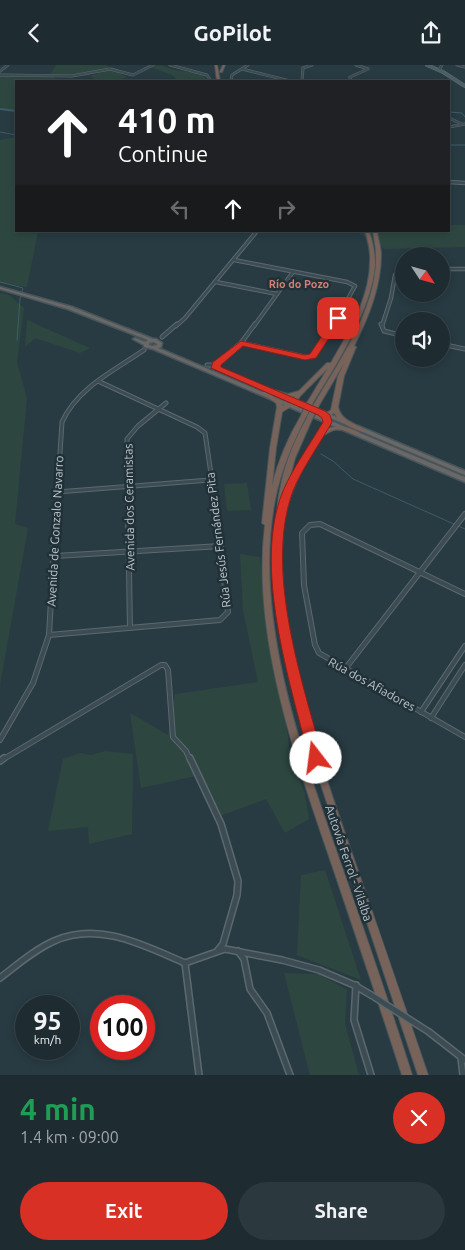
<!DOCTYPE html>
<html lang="en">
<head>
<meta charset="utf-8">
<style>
	:root { --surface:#1e2c32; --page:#2b383e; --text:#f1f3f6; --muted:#a1a7ac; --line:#3c484d; --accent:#d93025 }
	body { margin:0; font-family:Ubuntu,sans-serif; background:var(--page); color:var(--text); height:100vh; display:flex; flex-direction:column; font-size:19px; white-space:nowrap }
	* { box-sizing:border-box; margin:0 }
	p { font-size:16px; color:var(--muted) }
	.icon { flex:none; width:28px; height:28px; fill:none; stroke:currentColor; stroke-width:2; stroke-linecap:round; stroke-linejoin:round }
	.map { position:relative; height:1010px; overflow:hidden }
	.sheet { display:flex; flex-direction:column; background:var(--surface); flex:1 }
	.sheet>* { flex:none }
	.guide { position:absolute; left:15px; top:15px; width:435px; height:152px; border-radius:0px; box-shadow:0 2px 8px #0003,0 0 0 1px var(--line); background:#202124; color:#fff; overflow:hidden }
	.needle { width:32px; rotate:126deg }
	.fabs { position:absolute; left:395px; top:182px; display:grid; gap:10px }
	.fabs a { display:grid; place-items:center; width:55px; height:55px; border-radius:50%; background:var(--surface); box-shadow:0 2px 8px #0003,0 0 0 1px var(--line); font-size:25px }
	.speed { position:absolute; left:15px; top:930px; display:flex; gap:10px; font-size:25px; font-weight:700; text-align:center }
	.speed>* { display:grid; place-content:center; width:65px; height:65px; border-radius:50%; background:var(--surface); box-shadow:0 2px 8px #0003,0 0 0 1px var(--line); line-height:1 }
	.speed small { font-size:12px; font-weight:400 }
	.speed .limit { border:8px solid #d22; background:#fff; color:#111 }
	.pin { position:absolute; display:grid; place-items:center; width:42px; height:42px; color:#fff; margin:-21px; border-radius:10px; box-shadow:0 2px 8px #0006 }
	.me { position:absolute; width:55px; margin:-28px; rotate:345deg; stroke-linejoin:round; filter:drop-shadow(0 0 4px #0008) }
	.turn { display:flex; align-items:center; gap:18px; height:105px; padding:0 20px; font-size:22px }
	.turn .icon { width:65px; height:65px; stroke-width:2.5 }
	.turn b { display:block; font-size:35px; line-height:42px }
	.lanes { display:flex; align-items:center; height:48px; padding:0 20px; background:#0003; justify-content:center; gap:25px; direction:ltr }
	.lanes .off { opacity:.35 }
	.round { display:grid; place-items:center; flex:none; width:52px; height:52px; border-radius:26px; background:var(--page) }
	.overview { display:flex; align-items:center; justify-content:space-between; height:85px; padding:0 20px }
	h1 { font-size:30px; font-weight:700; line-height:38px; color:#1e9e55 }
	.cta { display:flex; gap:10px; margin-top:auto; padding:10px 20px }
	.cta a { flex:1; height:58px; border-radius:30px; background:var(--accent); color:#fff; font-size:20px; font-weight:700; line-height:58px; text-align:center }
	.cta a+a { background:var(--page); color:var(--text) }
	header { display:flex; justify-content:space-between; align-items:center; height:65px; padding:0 20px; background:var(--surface); font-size:22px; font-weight:700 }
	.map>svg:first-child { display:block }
</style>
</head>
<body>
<header><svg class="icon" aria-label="back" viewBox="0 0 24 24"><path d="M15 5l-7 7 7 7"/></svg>GoPilot<svg class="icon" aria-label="share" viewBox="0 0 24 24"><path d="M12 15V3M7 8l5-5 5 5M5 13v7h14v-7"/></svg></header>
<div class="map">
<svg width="465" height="1010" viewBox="0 0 465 1010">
	<rect width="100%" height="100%" fill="#283b42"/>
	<g fill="#2d4740">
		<path d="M56 0H107L109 3 73 10H50Z"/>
		<path d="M155 0C163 0 167 3 175 5 186 8 202 4 208 16H178L172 10 151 2Z"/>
		<path d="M106 5H114L127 12C117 17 99 19 90 11Z"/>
		<path d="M23 10 53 12 61 16H16V45H0V11Z"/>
		<path d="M16 72V166H38L27 222 0 218V75Z"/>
		<path d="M449 160H465V182L385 184 355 166H449Z"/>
		<path d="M0 228 9 230 24 243 17 297 27 333 15 459 28 463 0 620Z"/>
		<path d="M27 255 90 283 80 288 35 273 25 282Z"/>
		<path d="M247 418 251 445 227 446 224 419Z"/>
		<path d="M240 489 260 492 265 546 283 631 289 682 305 730 309 754 285 768 266 734 220 751 201 710 141 723 130 648 168 670 175 629 258 617 243 545Z"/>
		<path d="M105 686 133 689 132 769 89 779 88 762 48 766 63 694 80 688 91 690Z"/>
		<path d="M325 805 361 915 297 890 301 810Z"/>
		<path d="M284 908 319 909 347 925 345 959 359 1010H310Z"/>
	</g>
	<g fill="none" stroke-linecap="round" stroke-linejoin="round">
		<g stroke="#3d5c68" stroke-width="1">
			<path d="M112 3 120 6"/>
			<path d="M85 10 96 7"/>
			<path d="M449 47 462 48 465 52"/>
			<path d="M0 67 16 70"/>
			<path d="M449 80H465"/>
			<path d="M0 217 23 223 20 234 17 275"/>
			<path d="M321 389 333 396 353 414 465 464"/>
		</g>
		<path fill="#3d5c68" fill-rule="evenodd" d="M0 43 16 45V47L0 45Z"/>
		<defs>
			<g id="minor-far4">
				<path d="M170 0 207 10 211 16"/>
				<path d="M457 0 465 2"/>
				<path d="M242 4 290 16"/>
				<path d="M439 5 442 0"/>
				<path d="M0 6 8 0"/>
				<path d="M231 16 232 10 248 0"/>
				<path d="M302 16 303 3 312 0"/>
				<path d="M350 16V12L368 4 356 0"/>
				<path d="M449 53 462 59"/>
				<path d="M449 62 465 59"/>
			</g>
			<g id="minor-far3">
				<path d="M449 117 465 118"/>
				<path d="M234 195 347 217 355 221 333 261"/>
				<path d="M441 204H465"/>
				<path d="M216 217 277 229"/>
				<path d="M176 261 185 253 257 166"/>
				<path d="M254 261 293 207"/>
				<path d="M382 261 391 233 395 210 404 205"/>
			</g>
			<g id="minor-far2">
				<path d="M381 259 384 266 404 271"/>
				<path d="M162 272 177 259"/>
				<path d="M241 278 305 292 313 291 334 259"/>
				<path d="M441 279 465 284"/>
				<path d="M216 299 241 278 255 259"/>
				<path d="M207 300H217L210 305"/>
				<path d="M100 317 197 362 205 368 217 450"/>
				<path d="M57 427 210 415"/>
				<path d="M56 450 62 357C77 323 115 305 144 285"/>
				<path d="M128 450 127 374 138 361 166 338"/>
			</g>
			<g id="minor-far1">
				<path d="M128 449 130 563"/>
				<path d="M55 491 221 481"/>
				<path d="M465 529 320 459 310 460 302 468 304 520 315 580 319 588 465 672"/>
				<path d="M49 570 220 555 228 547 216 449"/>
				<path d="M345 604 465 449"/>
				<path d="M421 647 465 581"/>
				<path d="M431 653 465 600"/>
				<path d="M0 675 33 618 49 570 56 449"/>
				<path d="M2 695 161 600H165L168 605 173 672 186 686 190 695"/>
			</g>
			<g id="minor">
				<path d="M190 693 221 759 238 816 237 830 223 879 218 885"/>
				<path d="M0 696 4 693"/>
				<path d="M238 886 244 894 250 924 267 948 290 1010"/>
				<path d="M185 898 199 1010"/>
				<path d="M0 913C17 900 34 885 54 876 99 856 143 880 185 898L225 884 282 895 319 905 354 920 371 930"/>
				<path d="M356 920 354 955 371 1010"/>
				<path d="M429 967 465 995"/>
				<path d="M461 993 463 1010"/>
			</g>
			<path id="tertiary" d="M0 10 72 11 110 4 133 10 153 0"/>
			<path id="secondary" d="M427 0 443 7 465 21"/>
			<g id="trunk">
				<path d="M0 222 72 242 153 274H156L162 278 161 282 158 283 462 411 465 412V417L153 284 144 282V280L133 274 135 273 145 277 148 275 68 244 0 224ZM154 277 157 279V280L152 281 149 280V278Z"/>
				<path d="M275 326 351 358 352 359 351 360H347L273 329V327Z"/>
				<path d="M358 361 465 406V410L356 364V362Z"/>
			</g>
			<g id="motorway">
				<path d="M215 0H217L220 16H217Z"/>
				<path d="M223 0H225L222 7H220Z"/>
				<path d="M365 166H369C373 177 375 189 375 200 372 244 335 302 312 339H308L307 338 328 303 300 331 297 336V337L301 338 302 339 298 341V343H294L293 341 290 342 282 347 276 383 272 421C278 396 289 371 302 349L304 348 307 350C293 377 281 405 275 435 252 553 303 691 342 802 366 871 390 940 412 1010H402C380 942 357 873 334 806 298 700 251 573 265 460L262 458 270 383 277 342 276 338 261 328 262 327H266L281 336 283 341 286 339 292 338 291 336 295 331 288 333 265 326 264 325 267 323 288 329 299 326 327 298H331C348 268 370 233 370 197 371 186 368 176 365 166Z"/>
				<path d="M373 166H377C378 174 381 182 381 190 381 222 368 253 354 281L356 282 344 311 338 342C342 357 354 357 365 365L362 367 360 366C350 362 340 358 334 348L329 351 331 357 327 364C338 359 350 362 360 368L357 370C350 368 342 363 334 365 330 366 326 369 322 371 310 389 299 409 291 430 289 436 288 443 284 447 282 473 281 500 283 526 292 623 327 716 358 806 382 874 405 942 428 1010H418L314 699C291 623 271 544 276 463 277 451 277 438 280 425 284 400 295 374 308 351H312L313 352 295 393 286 427 299 399 325 357 323 352 318 353 315 351 323 347 326 348 331 345 338 311 344 298 318 342H314L313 341C339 296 378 243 376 189 376 182 374 174 373 166Z"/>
			</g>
		</defs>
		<use href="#minor-far4" stroke="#5b696f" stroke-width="3"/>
		<use href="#minor-far3" stroke="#5b696f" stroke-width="4.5"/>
		<use href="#minor-far2" stroke="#5b696f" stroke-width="5"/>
		<use href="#minor-far1" stroke="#5b696f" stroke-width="6"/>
		<use href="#minor" stroke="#5b696f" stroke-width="8"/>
		<use href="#tertiary" stroke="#5b696f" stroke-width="3"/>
		<use href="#secondary" stroke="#5b696f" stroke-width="4"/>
		<use href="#trunk" stroke="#47565c" stroke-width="3"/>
		<use href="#motorway" stroke="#47565c" stroke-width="2"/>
		<use href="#minor-far4" stroke="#3c4c52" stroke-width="2"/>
		<use href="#minor-far3" stroke="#3c4c52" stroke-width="2.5"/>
		<use href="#minor-far2" stroke="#3c4c52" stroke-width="3"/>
		<use href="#minor-far1" stroke="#3c4c52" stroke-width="4"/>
		<use href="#minor" stroke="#3c4c52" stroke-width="5"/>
		<use href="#tertiary" stroke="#3c4c52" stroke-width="2"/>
		<use href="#secondary" stroke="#4b5d65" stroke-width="2.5"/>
		<use href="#trunk" fill="#6a6866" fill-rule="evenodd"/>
		<use href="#motorway" fill="#78635a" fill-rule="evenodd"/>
		<defs>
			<path id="minor-bridge" d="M371 930 429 967"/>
			<g id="motorway-bridge">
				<path d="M304 350 310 338"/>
				<path d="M310 352 316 341"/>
			</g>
		</defs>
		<use href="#minor-bridge" stroke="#5b696f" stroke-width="8" stroke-linecap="butt"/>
		<use href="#motorway-bridge" stroke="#47565c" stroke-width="8" stroke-linecap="butt"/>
		<use href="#minor-bridge" stroke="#3c4c52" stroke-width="5"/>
		<use href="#motorway-bridge" stroke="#78635a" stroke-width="5.5"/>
	</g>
	<path fill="#d93025" stroke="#8d1f18" d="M335 251 342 253 316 293 305 295 243 281 221 300V302L325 346 330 350 332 357C321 377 301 405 293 426 264 504 302 616 323 693L321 698 316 700 311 698 309 693C290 617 252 501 283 426 292 404 311 378 323 357L322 353 318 350 211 303 213 297 241 276 305 290 310 289Z"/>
	<g text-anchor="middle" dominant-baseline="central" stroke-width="5" stroke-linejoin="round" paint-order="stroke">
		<g font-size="11" font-weight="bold" fill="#d58175" stroke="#213137">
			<text x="299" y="219">Río do Pozo</text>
		</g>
		<g font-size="12" fill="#bac6cc" stroke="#213137">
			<text transform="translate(129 442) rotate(-91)">Avenida dos Ceramistas</text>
			<text transform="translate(55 466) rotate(-87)">Avenida de Gonzalo Navarro</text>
			<text transform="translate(218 475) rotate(-97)">Rúa Jesús Fernández Pita</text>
			<text transform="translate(372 619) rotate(29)">Rúa dos Afiadores</text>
			<text transform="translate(349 798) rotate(71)">Autovía Ferrol - Vilalba</text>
		</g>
	</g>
</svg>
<div class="fabs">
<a><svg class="needle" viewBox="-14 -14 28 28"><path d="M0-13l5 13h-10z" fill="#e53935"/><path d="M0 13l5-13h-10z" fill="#a1a7ac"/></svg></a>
<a><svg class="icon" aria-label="sound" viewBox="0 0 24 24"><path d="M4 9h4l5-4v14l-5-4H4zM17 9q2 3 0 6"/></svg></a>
</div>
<div class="speed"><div>95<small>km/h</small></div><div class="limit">100</div></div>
<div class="pin" style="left:338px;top:253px;background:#d93025"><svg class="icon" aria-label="arrive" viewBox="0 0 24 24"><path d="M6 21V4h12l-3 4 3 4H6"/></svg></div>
<svg class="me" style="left:316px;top:693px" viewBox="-20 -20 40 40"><circle r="19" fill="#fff"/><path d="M0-13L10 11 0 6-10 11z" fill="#d93025"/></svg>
<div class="guide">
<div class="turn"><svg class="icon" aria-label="ahead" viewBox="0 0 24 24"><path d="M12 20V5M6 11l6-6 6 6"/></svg><div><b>410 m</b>Continue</div></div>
<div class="lanes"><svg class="icon off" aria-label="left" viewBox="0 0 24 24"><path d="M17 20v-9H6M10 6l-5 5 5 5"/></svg><svg class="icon" aria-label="ahead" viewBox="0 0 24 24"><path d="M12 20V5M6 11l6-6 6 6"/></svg><svg class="icon off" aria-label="right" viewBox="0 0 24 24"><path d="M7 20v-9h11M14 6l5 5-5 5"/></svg></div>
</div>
</div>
<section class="sheet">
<div class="overview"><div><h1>4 min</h1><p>1.4 km · 09:00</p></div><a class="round" style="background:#d93025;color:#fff"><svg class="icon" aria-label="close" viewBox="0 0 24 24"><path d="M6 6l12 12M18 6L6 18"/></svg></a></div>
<div class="cta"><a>Exit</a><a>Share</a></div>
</section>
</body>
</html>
